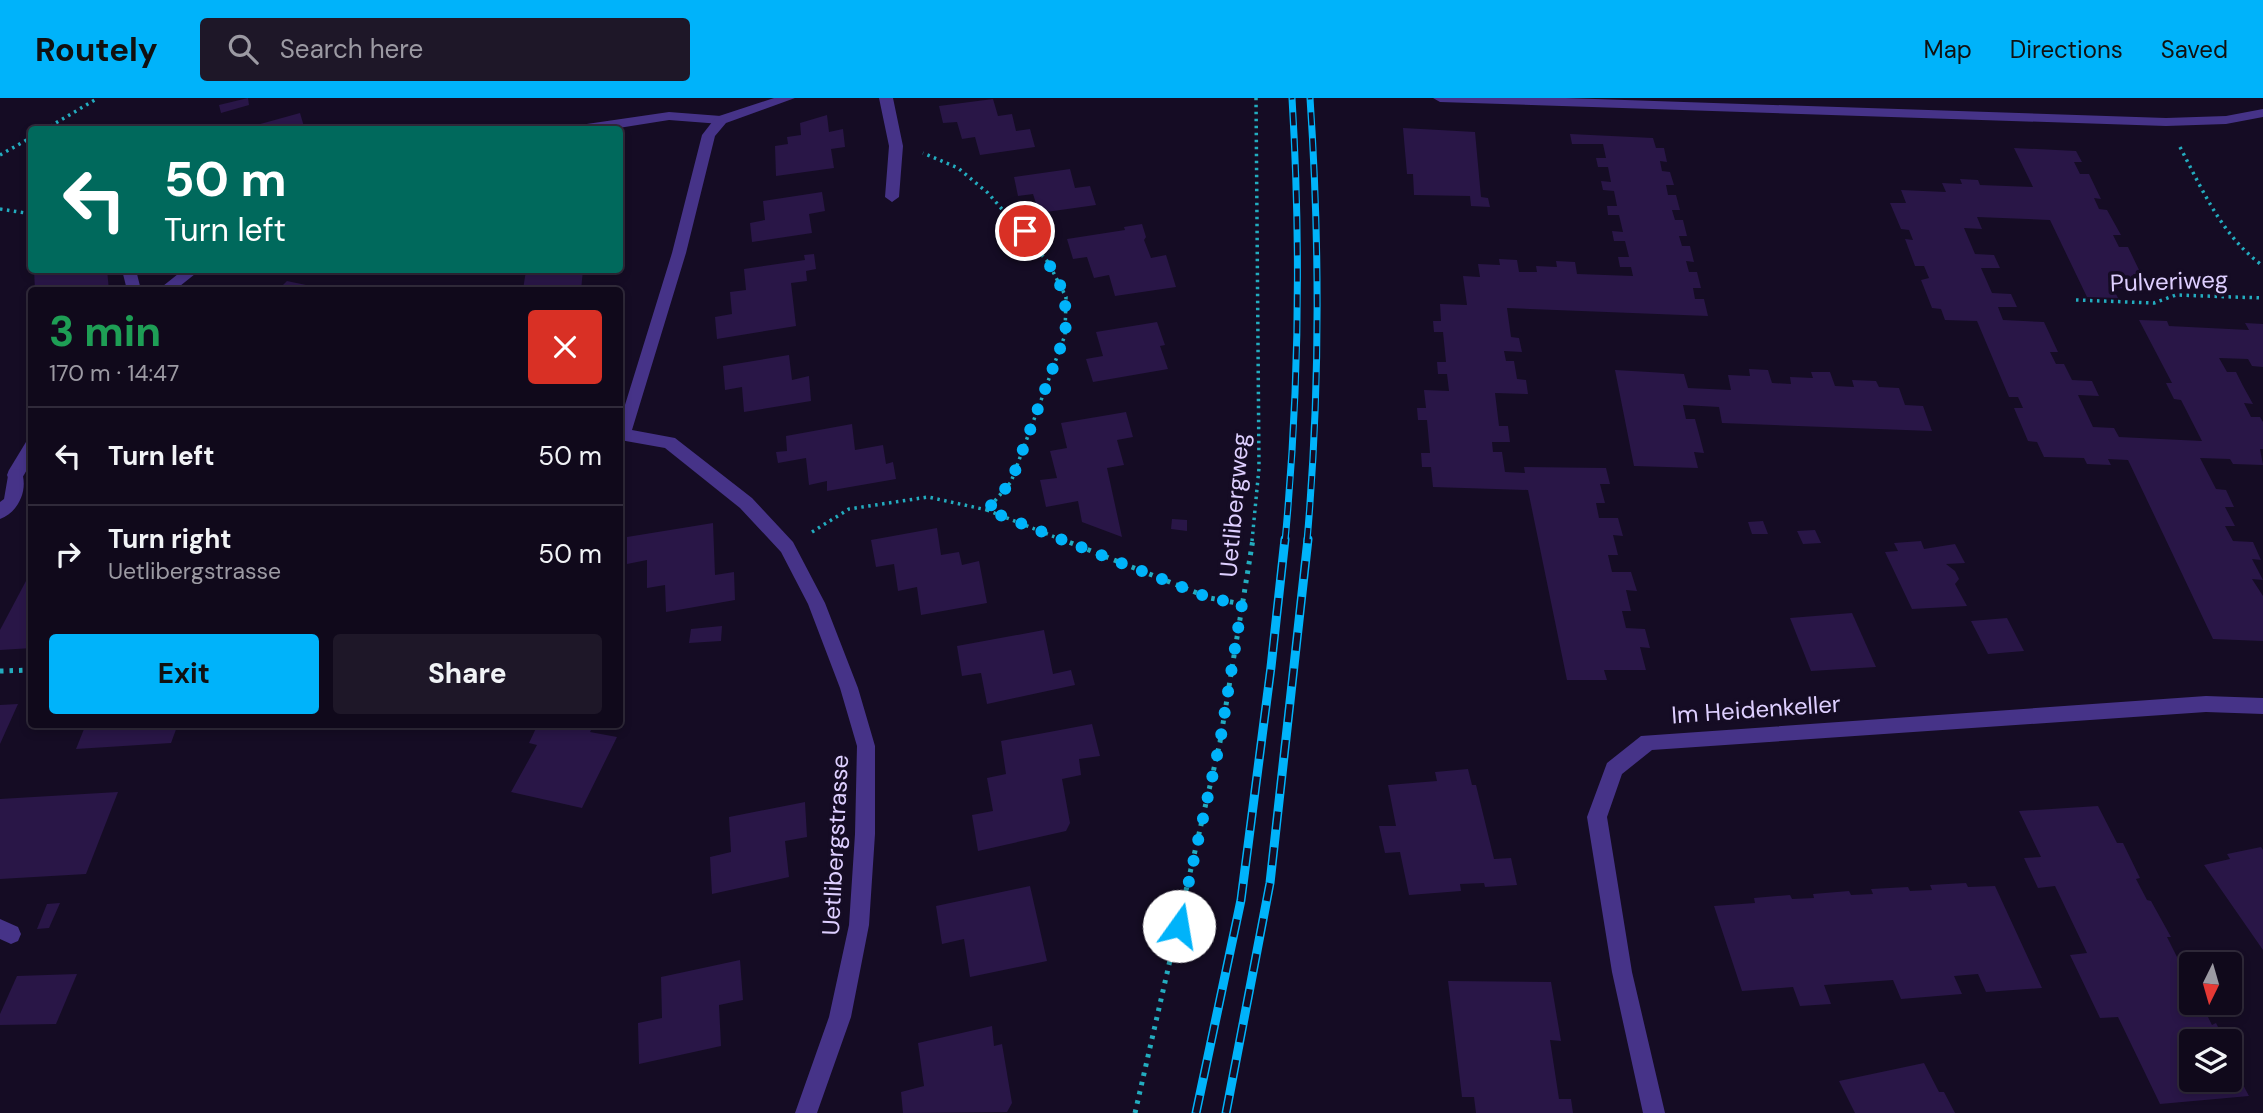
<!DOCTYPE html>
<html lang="en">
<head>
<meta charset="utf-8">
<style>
	:root { --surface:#10091b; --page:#1e1728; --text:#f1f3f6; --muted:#9c9aa3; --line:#302a3a; --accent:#00b3fa }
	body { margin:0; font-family:"DM Sans",sans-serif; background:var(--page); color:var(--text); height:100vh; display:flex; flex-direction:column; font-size:26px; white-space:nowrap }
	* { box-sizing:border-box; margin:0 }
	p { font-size:23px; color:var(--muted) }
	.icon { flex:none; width:38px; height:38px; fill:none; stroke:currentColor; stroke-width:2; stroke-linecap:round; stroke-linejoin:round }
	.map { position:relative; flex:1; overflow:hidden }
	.details { position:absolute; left:28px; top:189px; width:595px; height:441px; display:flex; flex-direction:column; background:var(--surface); border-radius:7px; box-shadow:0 4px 10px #0003,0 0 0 2px var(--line) }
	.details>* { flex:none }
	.banner { position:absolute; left:28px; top:28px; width:595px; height:147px; border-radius:7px; box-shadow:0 4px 10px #0003,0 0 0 2px var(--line); background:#00695c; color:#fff; overflow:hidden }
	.needle { width:46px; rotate:185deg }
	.buttons { position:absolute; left:2179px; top:854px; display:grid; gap:14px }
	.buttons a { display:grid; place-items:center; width:63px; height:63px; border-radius:7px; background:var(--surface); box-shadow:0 4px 10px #0003,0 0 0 2px var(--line); font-size:35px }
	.pin { position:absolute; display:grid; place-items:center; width:60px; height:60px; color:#fff; margin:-30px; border:4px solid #fff; border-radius:50%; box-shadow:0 2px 7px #0007 }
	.me { position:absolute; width:77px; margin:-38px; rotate:13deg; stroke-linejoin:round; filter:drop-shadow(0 0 5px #0008) }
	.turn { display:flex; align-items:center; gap:24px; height:147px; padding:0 21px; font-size:32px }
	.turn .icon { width:91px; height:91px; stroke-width:2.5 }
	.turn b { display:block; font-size:49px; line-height:60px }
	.round { display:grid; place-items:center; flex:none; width:74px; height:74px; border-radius:7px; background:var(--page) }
	.overview { display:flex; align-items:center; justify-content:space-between; height:119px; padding:0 21px }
	h1 { font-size:42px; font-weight:700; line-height:52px; color:#1e9e55 }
	.cta { display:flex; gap:14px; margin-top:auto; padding:14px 21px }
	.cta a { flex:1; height:80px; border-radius:7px; background:var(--accent); color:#111; font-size:28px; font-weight:700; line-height:80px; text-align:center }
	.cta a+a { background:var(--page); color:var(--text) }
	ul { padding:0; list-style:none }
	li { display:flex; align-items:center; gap:21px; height:98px; padding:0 21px; border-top:2px solid var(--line) }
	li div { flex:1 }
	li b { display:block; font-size:26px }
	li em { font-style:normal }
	header { display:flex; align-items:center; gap:42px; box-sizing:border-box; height:98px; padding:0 35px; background:var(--accent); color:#111 }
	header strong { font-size:33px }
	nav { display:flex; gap:38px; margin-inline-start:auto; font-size:24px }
	.search { width:490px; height:63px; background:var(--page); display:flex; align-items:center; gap:18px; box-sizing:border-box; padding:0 24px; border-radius:7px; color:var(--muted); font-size:26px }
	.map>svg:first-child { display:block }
</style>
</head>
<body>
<header>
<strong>Routely</strong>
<div class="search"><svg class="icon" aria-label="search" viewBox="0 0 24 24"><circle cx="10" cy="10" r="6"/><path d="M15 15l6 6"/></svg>Search here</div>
<nav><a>Map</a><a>Directions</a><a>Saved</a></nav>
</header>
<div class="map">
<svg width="2263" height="1015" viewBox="0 0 2263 1015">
	<rect width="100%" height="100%" fill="#150c24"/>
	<g fill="#291647">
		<path d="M248 0 249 7 221 15 219 7Z"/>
		<path d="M993 1 998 18 1012 16 1016 33 1030 31 1035 49 980 57 975 39 962 41 957 24 943 25 939 8Z"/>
		<path d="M300 15 305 32H254L253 28Z"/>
		<path d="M827 17 829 34 843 31 845 49 831 51 834 70 776 78 775 48 788 46 787 39 801 37 800 25Z"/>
		<path d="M1403 30 1475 34 1481 99 1488 100 1490 109 1471 108 1470 98 1414 97 1413 76H1407Z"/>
		<path d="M1570 36 1653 40 1656 50H1664L1667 64 1660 63 1662 73 1670 74 1674 87H1666L1668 97H1676L1680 112H1672L1675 122H1683L1687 138H1679L1682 148H1690L1694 164 1686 163 1689 174H1697L1701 190H1693L1695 201H1704L1708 218 1507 210 1511 239 1519 240 1522 254 1504 253 1506 263H1514L1517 281 1526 282 1528 296 1495 295 1499 328H1508L1510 344H1492L1493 354H1502L1505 374 1525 375 1524 369 1606 370 1610 386H1600L1605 405H1596L1599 420H1618L1623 438 1613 437 1618 457H1608L1612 474H1631L1637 493 1626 492 1631 513H1622L1626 530 1645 531 1650 550 1640 549 1646 572H1604L1607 582H1567L1528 392 1433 389 1431 369H1422L1421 355H1430L1427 322H1418L1417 310H1426L1424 292 1449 293 1447 276H1438L1437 264H1446L1443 234H1434L1433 223H1441L1440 206 1467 207 1463 178 1480 179 1478 166 1500 167 1499 161 1517 162 1519 174H1537L1536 168 1557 169 1556 163 1575 164 1577 176 1633 178 1631 169H1620L1618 159H1629L1625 143H1614L1612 133 1623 134 1619 117H1608L1607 108H1617L1614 93 1603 92 1601 83 1611 84 1608 69H1598L1596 60H1606L1603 46H1572Z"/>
		<path d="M2014 50 2076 53 2082 64H2074L2080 76H2089L2101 101 2094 100 2099 111 2107 112 2121 137H2113L2119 149H2128L2141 176H2133L2141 191 2113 190 2118 200 2087 199 2050 122 1977 119 1982 131 1964 130 1975 156 1994 157 2000 170H1981L1992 195 2011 196 2017 209H1998L2003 222 2044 224 2058 254H2050L2056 266H2064L2072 282 2092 283 2099 298 2078 297 2093 329 2114 330 2119 339 2202 343 2181 302 2174 301 2166 285H2172L2139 222 2167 223 2169 228 2249 232 2245 225 2263 226V269L2252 268 2248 261 2219 260 2227 274H2236L2243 288 2253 306 2244 305 2251 319H2260L2263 324V351H2260L2263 367 2233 366 2230 361 2200 360 2216 391 2226 392 2234 409H2225L2235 428H2225L2233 443 2253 444 2261 462 2252 461 2263 482 2252 481 2263 498V543L2213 541 2128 362 2108 361 2111 367 2087 366 2084 360 2044 359 2037 344 2028 343 2014 310H2023L2018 299H2009L1977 223 1945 222 1941 211 1932 210 1921 182 1929 180 1924 168H1915L1905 141 1913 142 1909 132 1901 131 1890 105H1906L1901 92 1946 94 1942 85 1962 86 1960 81 1978 82 1980 87 2033 89Z"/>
		<path d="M1070 71 1075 90 1090 88 1096 107 1039 115 1033 96 1018 98 1014 79Z"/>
		<path d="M822 94 825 113 809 116 812 135 752 144 750 125 765 122 763 103Z"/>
		<path d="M1142 126 1146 139 1144 142 1151 160 1166 157 1176 189 1115 198 1109 177 1094 180 1087 159 1073 161 1067 141 1125 132 1124 129Z"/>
		<path d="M814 156 816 171 806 173 807 183 791 185 796 228 717 241 715 219 732 216 730 194 746 192 744 171 805 162 804 157Z"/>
		<path d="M34 172H107L109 192H35Z"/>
		<path d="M526 172H583L581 192H523Z"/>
		<path d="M287 183 325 191V192H278Z"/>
		<path d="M1157 224 1165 247 1160 248 1168 271 1093 284 1086 261 1103 258 1096 234Z"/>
		<path d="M789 257 792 282 809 278 811 303 744 314 742 289 725 292 723 268Z"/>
		<path d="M1749 271 1768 272 1772 285 1791 286 1790 279 1813 280 1811 274H1830L1835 288 1854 289 1852 282 1876 283 1879 289 1899 290 1905 307 1923 308 1932 333 1722 325 1719 309 1683 307 1686 321H1695L1699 336 1704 355 1694 354 1698 370 1634 368 1615 272 1684 276 1688 290 1731 292 1728 277 1750 278Z"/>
		<path d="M1126 314 1133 339 1117 342 1124 367 1107 370 1122 439 1082 424 1078 403 1046 409 1040 382 1057 380 1050 353 1067 350 1061 325Z"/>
		<path d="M852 326 855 352 883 347 886 366 893 364 896 381 827 393V383L809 387 806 360 778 365 776 354 787 353 786 338Z"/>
		<path d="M1172 421 1187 422V433L1171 431Z"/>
		<path d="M1763 423 1768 436H1752L1748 424Z"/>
		<path d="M713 425 715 477 734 474 735 502 666 514 665 487 647 490V462L627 466V439Z"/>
		<path d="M937 430 941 457 959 454 962 467 979 463 987 505 921 517 917 489 898 493 894 466 876 469 871 442Z"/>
		<path d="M1815 432 1821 445 1803 446 1797 433Z"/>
		<path d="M1921 443 1924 451 1955 446 1965 465 1946 466 1955 473 1959 481 1955 486 1967 508 1912 511 1885 454 1898 453 1894 445Z"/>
		<path d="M26 483H32V550L0 552V532Z"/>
		<path d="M1852 515 1876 569 1811 573 1790 520Z"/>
		<path d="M2007 520 2024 553 1988 556 1971 523Z"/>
		<path d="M722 528 721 543 689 545 691 531Z"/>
		<path d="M1044 532 1053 576 1071 572 1075 587 987 606 981 575 962 578 957 548Z"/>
		<path d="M18 606 0 646V607Z"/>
		<path d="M86 626H178L171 645 76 651Z"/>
		<path d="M538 626H594L590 634 617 639 582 710 511 694 537 647 529 645Z"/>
		<path d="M1092 626 1100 658 1079 661 1081 677 1062 681 1070 725 1066 733 978 753 972 717 993 713 987 680 1006 676 1001 643Z"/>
		<path d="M1468 671 1472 687H1476L1494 761 1511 760 1517 787 1485 789 1484 785 1460 786 1461 793 1409 797 1400 754 1385 755 1379 728H1396L1388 687 1437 683 1435 674Z"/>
		<path d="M118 694 86 776 0 781V701Z"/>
		<path d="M805 704 807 739 785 743 789 779 712 796 710 759 731 754 729 719Z"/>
		<path d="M2098 708 2117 745H2123L2140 780 2136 781 2147 802 2151 803 2171 839H2167L2179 863H2183L2191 878V905H2201L2212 927 2216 925 2225 943H2191V982H2230V951L2238 968H2233L2249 998 2160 1006 2118 919 2100 920 2070 857 2087 855 2055 788 2038 790 2024 760 2041 759 2019 713Z"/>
		<path d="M2261 749 2263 752V852L2204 767 2230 761 2227 756Z"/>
		<path d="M1966 785 1968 789 1995 788 2042 890 1986 894 1978 876 1954 878 1962 896 1901 901 1893 882 1824 887 1831 906 1800 908 1793 889 1742 893 1714 808 1755 805 1754 800 1790 797 1792 801 1814 800 1813 796 1849 793 1851 797 1873 796 1871 791 1908 789 1910 793 1932 792 1930 787Z"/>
		<path d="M1030 788 1047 863 970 879 964 841 942 846 936 808Z"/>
		<path d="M60 805 49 830 37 831 47 806Z"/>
		<path d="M740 862 743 902 719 907 721 948 639 966 638 925 662 920 661 879Z"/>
		<path d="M77 876 56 926 0 927V916L17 878Z"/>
		<path d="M1448 883 1551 884 1561 943 1550 942 1559 1001H1571L1573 1015H1476L1474 999H1462Z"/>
		<path d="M992 928 994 948 1002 946 1012 1005 1007 1014 903 1015 901 994 924 988 918 945Z"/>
		<path d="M1924 965 1939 994H1944L1955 1015H1855L1839 983Z"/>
	</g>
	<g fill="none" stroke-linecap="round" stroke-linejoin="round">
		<g stroke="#23acbf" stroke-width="3.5" stroke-dasharray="2.5 4.5" stroke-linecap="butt">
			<path d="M44 32 98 0"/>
			<path d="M2180 49C2203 93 2222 138 2263 168"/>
			<path d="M0 57 32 39"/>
			<path d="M0 111 32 116"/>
			<path d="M2076 202 2154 205 2176 197 2263 200"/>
			<path d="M987 412 1065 443"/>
			<path d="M812 434 849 411 928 399 987 412 1011 384 1065 237 1066 199 1048 164 988 95 958 70 923 55"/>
			<path d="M1252 443 1259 370 1256 0"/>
		</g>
		<g stroke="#23acbf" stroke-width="5" stroke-dasharray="3.5 6" stroke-linecap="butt">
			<path d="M1061 441 1210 500 1242 506"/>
			<path d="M0 573 32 572"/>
			<path d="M1135 1015 1220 644 1253 441"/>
		</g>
		<g fill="#463388" fill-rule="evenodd">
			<path d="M879 0H893L903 48 899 99 892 104 885 99 889 48Z"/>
			<path d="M669 14 721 18 728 22 721 26 669 22 606 32H567L573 28Z"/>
			<path d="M122 172H136L141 192H127Z"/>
			<path d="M183 172H200L175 192H158Z"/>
			<path d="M32 342V363L21 382H9L7 377 9 372 26 344Z"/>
			<path d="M0 821 18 829 21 836 18 843 11 846 0 841Z"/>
		</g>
		<g fill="#463388" fill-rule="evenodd">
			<path d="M774 0H795L726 25 715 38 686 155 632 332 675 340 752 400 793 444 825 505 858 590 875 648V736L869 827 851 919 817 1015H795L829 919 849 827 855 736 857 648 840 590 808 506 781 454 740 410 665 350 620 342V323L672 155 702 37 716 19Z"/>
			<path d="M1433 0H1566L2166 20 2226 18 2263 11V19L2226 26 2166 28 1440 4Z"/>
			<path d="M15 371 21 372C29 391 19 414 0 421V404L4 401 9 372Z"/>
			<path d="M2206 598 2263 600V616L2206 614 1652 652 1622 676 1607 719 1632 874 1665 1015H1643L1612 874 1587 719 1607 665 1641 638Z"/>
		</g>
		<defs>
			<g id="rail-far1">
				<path d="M1285 443C1299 295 1301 148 1292 0"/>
				<path d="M1307 443C1320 295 1320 148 1310 0"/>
			</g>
			<g id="rail">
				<path d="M1196 1015 1241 802 1271 569 1285 441"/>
				<path d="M1226 1015 1270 785 1308 441"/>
			</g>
		</defs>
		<use href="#rail-far1" stroke="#00b3fa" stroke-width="7"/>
		<use href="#rail" stroke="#00b3fa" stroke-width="9"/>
		<use href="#rail-far1" stroke="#150c24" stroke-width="4.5" stroke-dasharray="13" stroke-linecap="butt"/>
		<use href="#rail" stroke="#150c24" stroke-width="6" stroke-dasharray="18" stroke-linecap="butt"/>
	</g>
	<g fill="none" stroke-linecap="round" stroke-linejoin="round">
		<path stroke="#00b3fa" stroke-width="12" stroke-dasharray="0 21.6" d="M1025 133C1053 173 1070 186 1065 237L1011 384 987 412 1210 500 1242 506 1220 644 1179 828"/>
	</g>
	<g text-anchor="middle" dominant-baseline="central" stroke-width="7" stroke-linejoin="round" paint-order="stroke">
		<g font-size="24" fill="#decfff" stroke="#150c24">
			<text transform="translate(2169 183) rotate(-2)">Pulveriweg</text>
			<text transform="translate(1234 407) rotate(-85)">Uetlibergweg</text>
			<text transform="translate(1756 611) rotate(-4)">Im Heidenkeller</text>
			<text transform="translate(835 747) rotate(-87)">Uetlibergstrasse</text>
		</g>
	</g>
</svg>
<div class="buttons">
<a><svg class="needle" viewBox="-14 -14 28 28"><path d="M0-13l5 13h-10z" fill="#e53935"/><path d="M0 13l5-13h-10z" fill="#9c9aa3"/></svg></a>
<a><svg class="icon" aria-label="layers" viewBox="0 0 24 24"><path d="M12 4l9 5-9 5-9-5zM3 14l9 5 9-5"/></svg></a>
</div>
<div class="pin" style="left:1025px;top:133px;background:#d93025"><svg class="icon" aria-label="arrive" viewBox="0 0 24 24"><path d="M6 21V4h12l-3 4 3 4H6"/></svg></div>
<svg class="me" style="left:1179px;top:828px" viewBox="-20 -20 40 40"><circle r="19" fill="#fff"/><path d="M0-13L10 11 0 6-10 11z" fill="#00b3fa"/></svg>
<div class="banner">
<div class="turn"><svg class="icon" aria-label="left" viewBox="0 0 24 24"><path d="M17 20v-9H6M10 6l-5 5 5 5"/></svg><div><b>50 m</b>Turn left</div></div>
</div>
<section class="details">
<div class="overview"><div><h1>3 min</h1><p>170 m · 14:47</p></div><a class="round" style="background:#d93025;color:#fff"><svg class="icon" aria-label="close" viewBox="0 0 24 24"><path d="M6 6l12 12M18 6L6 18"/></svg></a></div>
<ul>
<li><svg class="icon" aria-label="left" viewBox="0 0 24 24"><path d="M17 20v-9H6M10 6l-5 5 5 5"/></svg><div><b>Turn left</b></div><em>50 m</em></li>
<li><svg class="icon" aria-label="right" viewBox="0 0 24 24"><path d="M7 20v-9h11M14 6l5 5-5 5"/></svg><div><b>Turn right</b><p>Uetlibergstrasse</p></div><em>50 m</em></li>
</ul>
<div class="cta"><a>Exit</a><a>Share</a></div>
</section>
</div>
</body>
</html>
